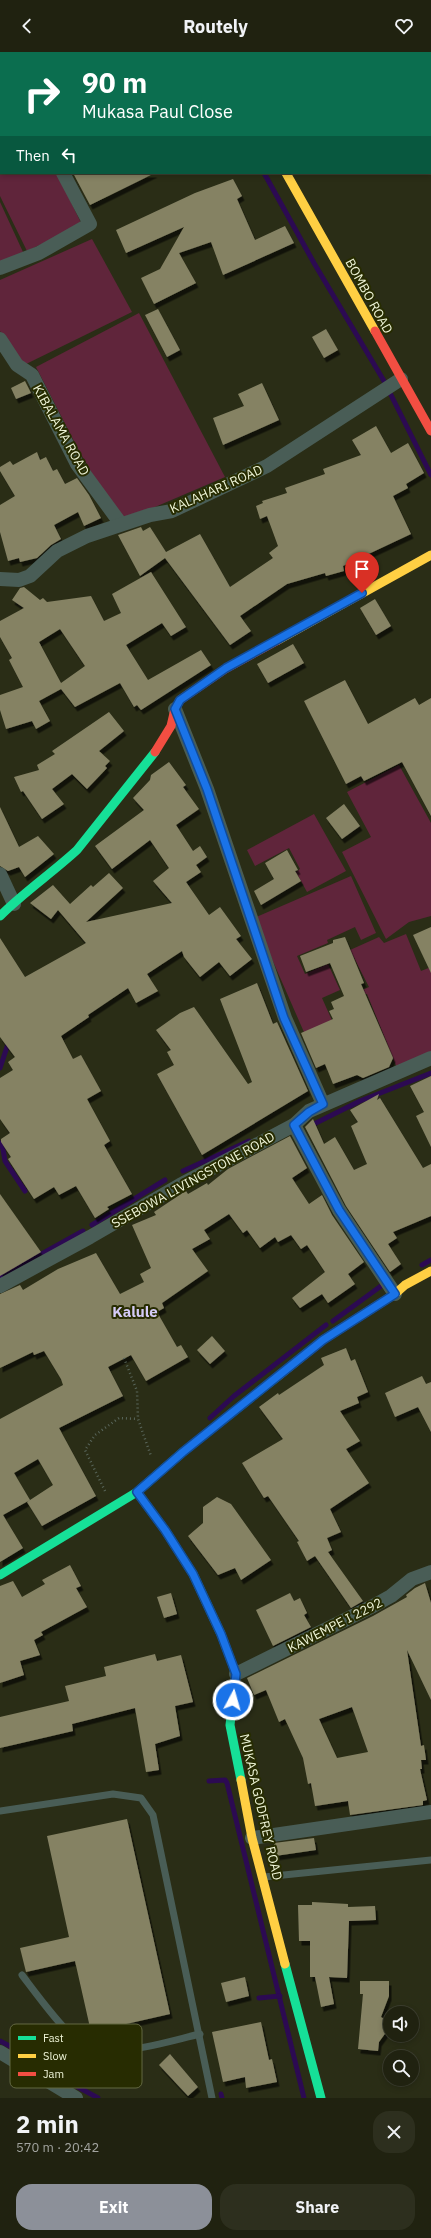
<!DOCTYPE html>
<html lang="en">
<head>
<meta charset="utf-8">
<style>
	:root { --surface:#202210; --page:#2d2f1e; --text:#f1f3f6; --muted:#a2a49f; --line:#3d3f30; --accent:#8c9099 }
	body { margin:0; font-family:"IBM Plex Sans",sans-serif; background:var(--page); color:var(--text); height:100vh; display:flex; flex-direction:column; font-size:15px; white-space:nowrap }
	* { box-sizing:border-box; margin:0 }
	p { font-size:13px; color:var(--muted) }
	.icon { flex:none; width:22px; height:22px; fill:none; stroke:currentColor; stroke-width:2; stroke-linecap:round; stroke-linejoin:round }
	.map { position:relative; height:2046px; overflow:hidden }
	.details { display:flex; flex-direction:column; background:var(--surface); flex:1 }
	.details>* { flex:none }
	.top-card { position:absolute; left:0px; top:0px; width:431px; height:122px; box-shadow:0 2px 6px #0003,0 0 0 1px var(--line); background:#0b6e4f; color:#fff; overflow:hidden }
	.buttons { position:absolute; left:383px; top:1954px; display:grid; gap:8px }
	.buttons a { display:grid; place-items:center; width:36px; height:36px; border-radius:50%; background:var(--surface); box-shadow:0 2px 6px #0003,0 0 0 1px var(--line); font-size:20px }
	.pin { position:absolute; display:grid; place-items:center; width:34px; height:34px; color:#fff; margin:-41px -17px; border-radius:50% 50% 50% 0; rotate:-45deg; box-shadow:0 0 4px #0007 }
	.pin .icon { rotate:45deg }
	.me { position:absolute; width:44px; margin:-22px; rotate:6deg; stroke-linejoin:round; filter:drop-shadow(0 0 3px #0008) }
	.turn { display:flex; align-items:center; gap:14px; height:84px; padding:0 16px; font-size:18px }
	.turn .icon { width:52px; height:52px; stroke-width:2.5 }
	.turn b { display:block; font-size:28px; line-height:34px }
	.then { display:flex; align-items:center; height:38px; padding:0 16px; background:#0003; gap:8px; font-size:15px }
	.round { display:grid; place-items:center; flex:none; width:42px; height:42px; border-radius:16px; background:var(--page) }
	.headline { display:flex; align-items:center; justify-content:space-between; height:68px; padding:0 16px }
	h1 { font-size:24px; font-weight:700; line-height:30px }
	.primary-button { display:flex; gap:8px; margin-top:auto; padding:8px 16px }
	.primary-button a { flex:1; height:46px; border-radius:16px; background:var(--accent); color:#fff; font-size:16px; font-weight:700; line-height:46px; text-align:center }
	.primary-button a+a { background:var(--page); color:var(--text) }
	header { display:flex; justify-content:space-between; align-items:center; height:52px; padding:0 16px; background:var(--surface); font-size:18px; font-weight:700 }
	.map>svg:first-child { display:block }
</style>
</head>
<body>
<header><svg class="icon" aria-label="back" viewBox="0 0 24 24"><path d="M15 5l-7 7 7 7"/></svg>Routely<svg class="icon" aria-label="heart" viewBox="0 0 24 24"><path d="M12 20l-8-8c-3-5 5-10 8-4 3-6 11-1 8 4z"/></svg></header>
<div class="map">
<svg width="431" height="2046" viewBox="0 0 431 2046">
	<defs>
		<filter id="shadow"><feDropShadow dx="2.5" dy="4.5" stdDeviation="0" flood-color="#0009"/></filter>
	</defs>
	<rect width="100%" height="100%" fill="#2a2d16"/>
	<g fill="#60253b">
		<path d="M381 0H431V98L430 1Z"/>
		<path d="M0 98 1 121H57L82 173 27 199 0 144Z"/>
		<path d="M0 150 23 200 0 211Z"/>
		<path d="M92 187 132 260 22 314 0 279V228Z"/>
		<path d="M139 261 225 425 120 470 78 397 36 315Z"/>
		<path d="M399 713 431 771V864L409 870 386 887 342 800 371 785 347 740Z"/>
		<path d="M314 762 346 819 307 840 296 820 300 817 289 796 255 814 247 798Z"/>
		<path d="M351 824 376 881 361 888 355 875 327 888 328 891 297 904 305 922 328 912 340 938 322 946 342 991 314 1003 254 866Z"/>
		<path d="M406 882 421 919 431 915V1002L397 1016 367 942H362L360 939 369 935 350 898 379 885 384 891Z"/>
	</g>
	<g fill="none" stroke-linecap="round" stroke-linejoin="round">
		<g stroke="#2c0a52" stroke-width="5">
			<path d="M195 0 196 1"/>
			<path d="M264 121 314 211 384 329 431 423"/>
			<path d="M0 1016 9 989"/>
			<path d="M310 1074 360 1049 431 1021"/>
			<path d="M0 1091 3 1097 5 1109 25 1139"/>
			<path d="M183 1119 249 1089"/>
			<path d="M92 1173 165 1128"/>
			<path d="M422 1213 431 1208"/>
			<path d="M0 1225 83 1179"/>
			<path d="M333 1269 381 1234"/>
			<path d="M210 1366 234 1344 326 1273"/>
			<path d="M209 1729 225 1728 227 1731 304 2046"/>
			<path d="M259 1946 280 1944"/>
			<path d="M0 1989 47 2014 67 2029 98 2046"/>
			<path d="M221 2042 222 2046"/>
		</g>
	</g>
	<g fill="#858264" fill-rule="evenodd" filter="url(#shadow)">
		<path d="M73 121H155L90 153Z"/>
		<path d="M233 127 242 144 237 147 255 188 285 174 294 191 223 223 211 190 179 201 196 231 154 252 141 226 160 217 184 175 126 201 116 178 195 141Z"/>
		<path d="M158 257 180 298 167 305 145 263Z"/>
		<path d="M326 277 338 298 324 306 312 285Z"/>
		<path d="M25 329 31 341 16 347 11 336Z"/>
		<path d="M262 331 279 368 223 393 213 366 244 354 238 342Z"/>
		<path d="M376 374 391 401 408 391 424 421 406 432 408 436 393 444 411 482 343 514 344 519 326 524 325 521 287 532 240 564 251 579 230 593 165 506 140 524 118 483 141 475 143 479 150 475 166 500 200 482 230 535 273 506 269 501 278 494 267 464 260 467 256 454 263 451 262 449 287 441 285 436 325 422 323 417 361 403 352 388Z"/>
		<path d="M37 400 40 408 46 405 53 419 57 417 65 432 77 426 89 443 101 466 84 474 78 460 54 473 61 487 51 493 37 506 20 510 19 506 8 509 0 480V453L15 444 0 419V415L10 409 13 413Z"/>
		<path d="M151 520 186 575 171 584 162 571 126 593 148 628 201 598 211 613 141 658 137 653 134 655 120 631 75 655 61 637 39 649 50 669 36 677 32 669 6 677 0 658V643L23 635 9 608 12 606 0 585V569L24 556 12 548 20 536 24 535 40 548 43 546 47 550 91 544 104 569 121 561 112 542ZM60 577 85 614 61 631 39 590Z"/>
		<path d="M375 547 391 574 376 583 360 556Z"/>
		<path d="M293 592 304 611 268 631 257 612Z"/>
		<path d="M345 628 368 672 415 646 419 653 431 646V764L402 710 364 729 361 724 346 732 304 649Z"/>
		<path d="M109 660 124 679 99 699 110 709 105 714 107 716 87 737 72 722 52 737 64 752 42 767 23 739 21 740 14 725 39 718 37 713 55 702 52 699Z"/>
		<path d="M169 710 186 733 183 735 199 757 176 773 193 799 200 794 207 805 196 813 201 820 186 830 209 863 220 855 241 884 236 887 252 907 230 924 219 910 200 925 184 905 182 899 147 922 158 939 136 951 128 936 88 963 89 965 61 984 73 1007 81 1003 101 1039 87 1047 110 1089 104 1093 132 1142 107 1155 109 1157 95 1166 76 1134 59 1143 54 1135 34 1147 8 1107 11 1105 1 1090V1087L10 1081 0 1067V1026L13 1018 8 1010 15 1005 0 985V886L25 925 86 891 58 858 51 867 30 851 53 833 70 852 91 833 93 835 109 821 123 836 86 870 172 851 153 829 169 816 150 788 112 817 95 794 144 758 133 746 150 728 151 723Z"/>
		<path d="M344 752 360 774 342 787 326 766Z"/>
		<path d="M0 755 19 795 38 784 54 802 25 825 19 815 8 819 0 814Z"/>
		<path d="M287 798 298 818 295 819 301 829 261 853 254 839 274 827 265 811Z"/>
		<path d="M431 875V921L413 883Z"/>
		<path d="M345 885 364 931 361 932 393 1006 389 1015 363 1026 357 1023 333 1032 325 1012 316 1016 301 981 333 967 329 959 334 957 331 950 344 944 330 911 306 920 300 904 333 891V888Z"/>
		<path d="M257 931 273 972 277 970 308 1039 202 1103 157 1022 174 1013 167 1000 171 998 156 978 180 961 194 955 248 1032 252 1030 220 947Z"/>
		<path d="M431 1024V1095L416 1064 424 1060 410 1034Z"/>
		<path d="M379 1042 377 1048 380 1046 423 1116 431 1112V1164L393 1180 397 1186 388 1192 401 1212 390 1220 346 1154 305 1075 313 1067 324 1092 335 1085 354 1118 367 1112 351 1074 358 1070 350 1058Z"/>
		<path d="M290 1084 307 1116 292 1126 309 1152 322 1143 332 1163 364 1210 348 1222 355 1232 328 1251 322 1242 300 1256 292 1246 325 1220 307 1193 301 1197 291 1183 278 1190 275 1185 260 1196 247 1178 243 1181 229 1162 204 1178 210 1187 192 1197 208 1219 162 1251 164 1256 157 1260 177 1295 181 1293 188 1305 146 1329 131 1303 108 1315 123 1344 59 1376 96 1444 42 1474 27 1450 53 1433 38 1407 14 1421 30 1448 3 1463 23 1496 0 1510V1367L63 1333 61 1327 44 1299 34 1303 33 1300 0 1316V1242L20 1233 23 1238 58 1217 96 1201 120 1242 144 1230 140 1222 151 1216 132 1173 156 1163 154 1160 184 1140 186 1139 188 1142 207 1131 208 1133 228 1117Z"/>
		<path d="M0 1142 41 1200 0 1224Z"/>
		<path d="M212 1284 225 1299 210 1312 197 1298Z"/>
		<path d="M346 1296 351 1309 355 1307 368 1340 357 1345 359 1351 340 1359 360 1389 346 1397 369 1431 330 1457 341 1480 327 1486 332 1498 328 1500 363 1549 351 1556 315 1504 307 1509 297 1490 299 1489 268 1444 264 1446 242 1411 283 1387 259 1355 278 1341 279 1343 324 1313 321 1306Z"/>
		<path d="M422 1324 426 1332 431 1330V1380L418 1355 395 1365 385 1341Z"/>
		<path d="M217 1445 231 1452 271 1508 241 1528 235 1516 218 1523 188 1484 203 1471V1455Z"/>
		<path d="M70 1513 81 1534 76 1536 87 1555 41 1580 43 1583 34 1588 40 1603 20 1609 24 1623 0 1631V1534L13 1529 22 1545 45 1532 42 1528Z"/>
		<path d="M425 1531 431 1551V1648L407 1598 421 1694 424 1693 426 1708H421L422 1717H420L427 1748 423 1749V1753L350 1763 348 1749 315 1754 311 1731 308 1732 303 1706 285 1667 279 1670 266 1638 254 1643 247 1626 373 1564 407 1545 406 1543 415 1536ZM352 1655 368 1700 337 1706 319 1667Z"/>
		<path d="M171 1541 177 1562 164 1566 157 1545Z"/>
		<path d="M290 1541 294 1549 300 1546 307 1561 304 1563 311 1575 273 1594 256 1558Z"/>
		<path d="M155 1602 157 1609 181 1603 193 1650 175 1654 180 1684 155 1692 159 1718 146 1720 135 1656 72 1672 73 1679 0 1696V1665L69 1649 65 1634 106 1624 104 1615Z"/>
		<path d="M127 1767 170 1962 91 1980 75 1909 26 1920 20 1896 69 1885 47 1784Z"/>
		<path d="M314 1786 316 1798 275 1804 274 1791Z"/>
		<path d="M312 1850 348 1852V1855L375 1854 376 1868 349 1869 347 1926 329 1925 334 1952 321 1955 315 1925H310V1889H299L298 1853H312Z"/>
		<path d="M245 1925 249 1944 226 1950 221 1931Z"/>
		<path d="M360 1929H389V1944L381 1965 389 1970 385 1978 387 1979 379 1990 378 1999 358 1997 363 1942H360Z"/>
		<path d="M261 1970 269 2008 272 2007 277 2030 246 2036 245 2025 223 2030 212 1980Z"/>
		<path d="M170 2002 198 2035 188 2044 159 2013Z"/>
	</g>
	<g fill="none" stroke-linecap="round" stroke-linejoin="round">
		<g stroke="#59665b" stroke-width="2.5" stroke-dasharray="1 3" stroke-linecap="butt">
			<path d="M124 1306 137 1339 138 1367 151 1404"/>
			<path d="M105 1439 85 1398 95 1383 119 1366 138 1367"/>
		</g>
		<g stroke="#495d56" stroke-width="7">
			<path d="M0 1759 113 1742 141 1746 153 1763 212 2046"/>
			<path d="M264 1825 431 1808"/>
			<path d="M22 1923C35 1940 66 1983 83 1993 112 2008 169 1989 200 1982"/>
		</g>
		<g stroke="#495d56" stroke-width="14">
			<path d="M0 1 1 2"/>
			<path d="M359 1 360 0"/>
			<path d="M0 48H1"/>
			<path d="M0 216 39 201 90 172 63 121"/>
			<path d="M0 287 17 313 32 323 77 412 121 472"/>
			<path d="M0 527 19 528 30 524 57 499 87 484 150 463 172 459 267 414 401 327"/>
			<path d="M175 657 207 737 285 966 323 1052"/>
			<path d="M0 822 14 852"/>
			<path d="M294 1073 339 1158 395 1242"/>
			<path d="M0 1234 90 1185 180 1133 294 1073 309 1059 431 1006"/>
			<path d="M236 1622 373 1554 391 1544 412 1527 431 1520"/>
			<path d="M252 1786 431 1760"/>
			<path d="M0 2000 76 2046"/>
		</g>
		<g stroke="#16e098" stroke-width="9">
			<path d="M0 864C24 840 52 821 77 798L155 700"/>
			<path d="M137 1440 165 1478 193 1522 221 1582 236 1622 230 1673 241 1728"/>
			<path d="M0 1523 137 1440 183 1400 277 1325"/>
			<path d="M285 1912 321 2046"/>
		</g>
		<g stroke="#ffcf43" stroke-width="9">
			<path d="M286 121 375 279"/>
			<path d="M278 588 431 503"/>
			<path d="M277 1325 323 1288 395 1242 405 1233 431 1219"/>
			<path d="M241 1728 252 1786 285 1912"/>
		</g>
		<g stroke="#f24e42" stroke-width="9">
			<path d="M215 0 216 1"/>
			<path d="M375 279 431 379"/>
			<path d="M155 700 171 674 175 657 180 648 225 617 278 588"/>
		</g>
	</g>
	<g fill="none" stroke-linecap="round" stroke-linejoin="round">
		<defs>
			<path id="route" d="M233 1648 236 1622 221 1582 193 1522 165 1478 137 1440 183 1400 323 1288 395 1242 339 1158 294 1073 309 1060 323 1052 284 966 207 737 175 657 180 648 226 616 362 541"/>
		</defs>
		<use href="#route" stroke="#114b97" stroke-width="10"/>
		<use href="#route" stroke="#1a73e8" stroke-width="7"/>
	</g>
	<g text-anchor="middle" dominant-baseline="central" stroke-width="4" stroke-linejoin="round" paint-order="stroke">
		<g font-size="13" fill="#eff5d8" stroke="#272c01">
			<text transform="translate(369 244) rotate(61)">BOMBO ROAD</text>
			<text transform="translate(61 378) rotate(61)">KIBALAMA ROAD</text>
			<text transform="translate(216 437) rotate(-24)">KALAHARI ROAD</text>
			<text transform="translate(193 1128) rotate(-29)">SSEBOWA LIVINGSTONE ROAD</text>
			<text transform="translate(335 1573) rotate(-27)">KAWEMPE I 2292</text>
			<text transform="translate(261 1755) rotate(77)">MUKASA GODFREY ROAD</text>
		</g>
		<g font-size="15" font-weight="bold" fill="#d5cbf6" stroke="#272c01">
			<text x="135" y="1259">Kalule</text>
		</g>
	</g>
	<rect x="10" y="1972" width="132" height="64" rx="6" fill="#272c01" stroke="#636842" stroke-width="1"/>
	<rect x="18" y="1984" width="18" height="4" fill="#16e098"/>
	<rect x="18" y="2002" width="18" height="4" fill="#ffcf43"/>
	<rect x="18" y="2020" width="18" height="4" fill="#f24e42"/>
	<g font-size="11" fill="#eff5d8">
		<text x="43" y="1990">Fast</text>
		<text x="43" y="2008">Slow</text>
		<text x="43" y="2026">Jam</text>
	</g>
</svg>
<div class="buttons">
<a><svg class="icon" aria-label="sound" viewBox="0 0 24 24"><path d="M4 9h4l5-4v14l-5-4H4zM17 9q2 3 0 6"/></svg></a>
<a><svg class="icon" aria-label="search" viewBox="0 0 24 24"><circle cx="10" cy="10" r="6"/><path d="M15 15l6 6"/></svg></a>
</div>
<div class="pin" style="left:362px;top:541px;background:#d93025"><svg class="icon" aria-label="arrive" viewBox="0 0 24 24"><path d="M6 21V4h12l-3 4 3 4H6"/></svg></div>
<svg class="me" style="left:233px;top:1648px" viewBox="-20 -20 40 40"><circle r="17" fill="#1a73e8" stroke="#fff" stroke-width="3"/><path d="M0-11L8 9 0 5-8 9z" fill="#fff"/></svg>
<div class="top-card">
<div class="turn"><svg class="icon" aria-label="right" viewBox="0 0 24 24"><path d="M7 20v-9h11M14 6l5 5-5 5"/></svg><div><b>90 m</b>Mukasa Paul Close</div></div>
<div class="then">Then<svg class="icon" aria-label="left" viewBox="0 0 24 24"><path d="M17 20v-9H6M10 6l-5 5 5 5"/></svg></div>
</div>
</div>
<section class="details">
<div class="headline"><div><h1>2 min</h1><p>570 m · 20:42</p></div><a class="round"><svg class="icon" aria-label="close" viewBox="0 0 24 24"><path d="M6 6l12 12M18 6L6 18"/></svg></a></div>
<div class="primary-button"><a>Exit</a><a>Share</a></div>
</section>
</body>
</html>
